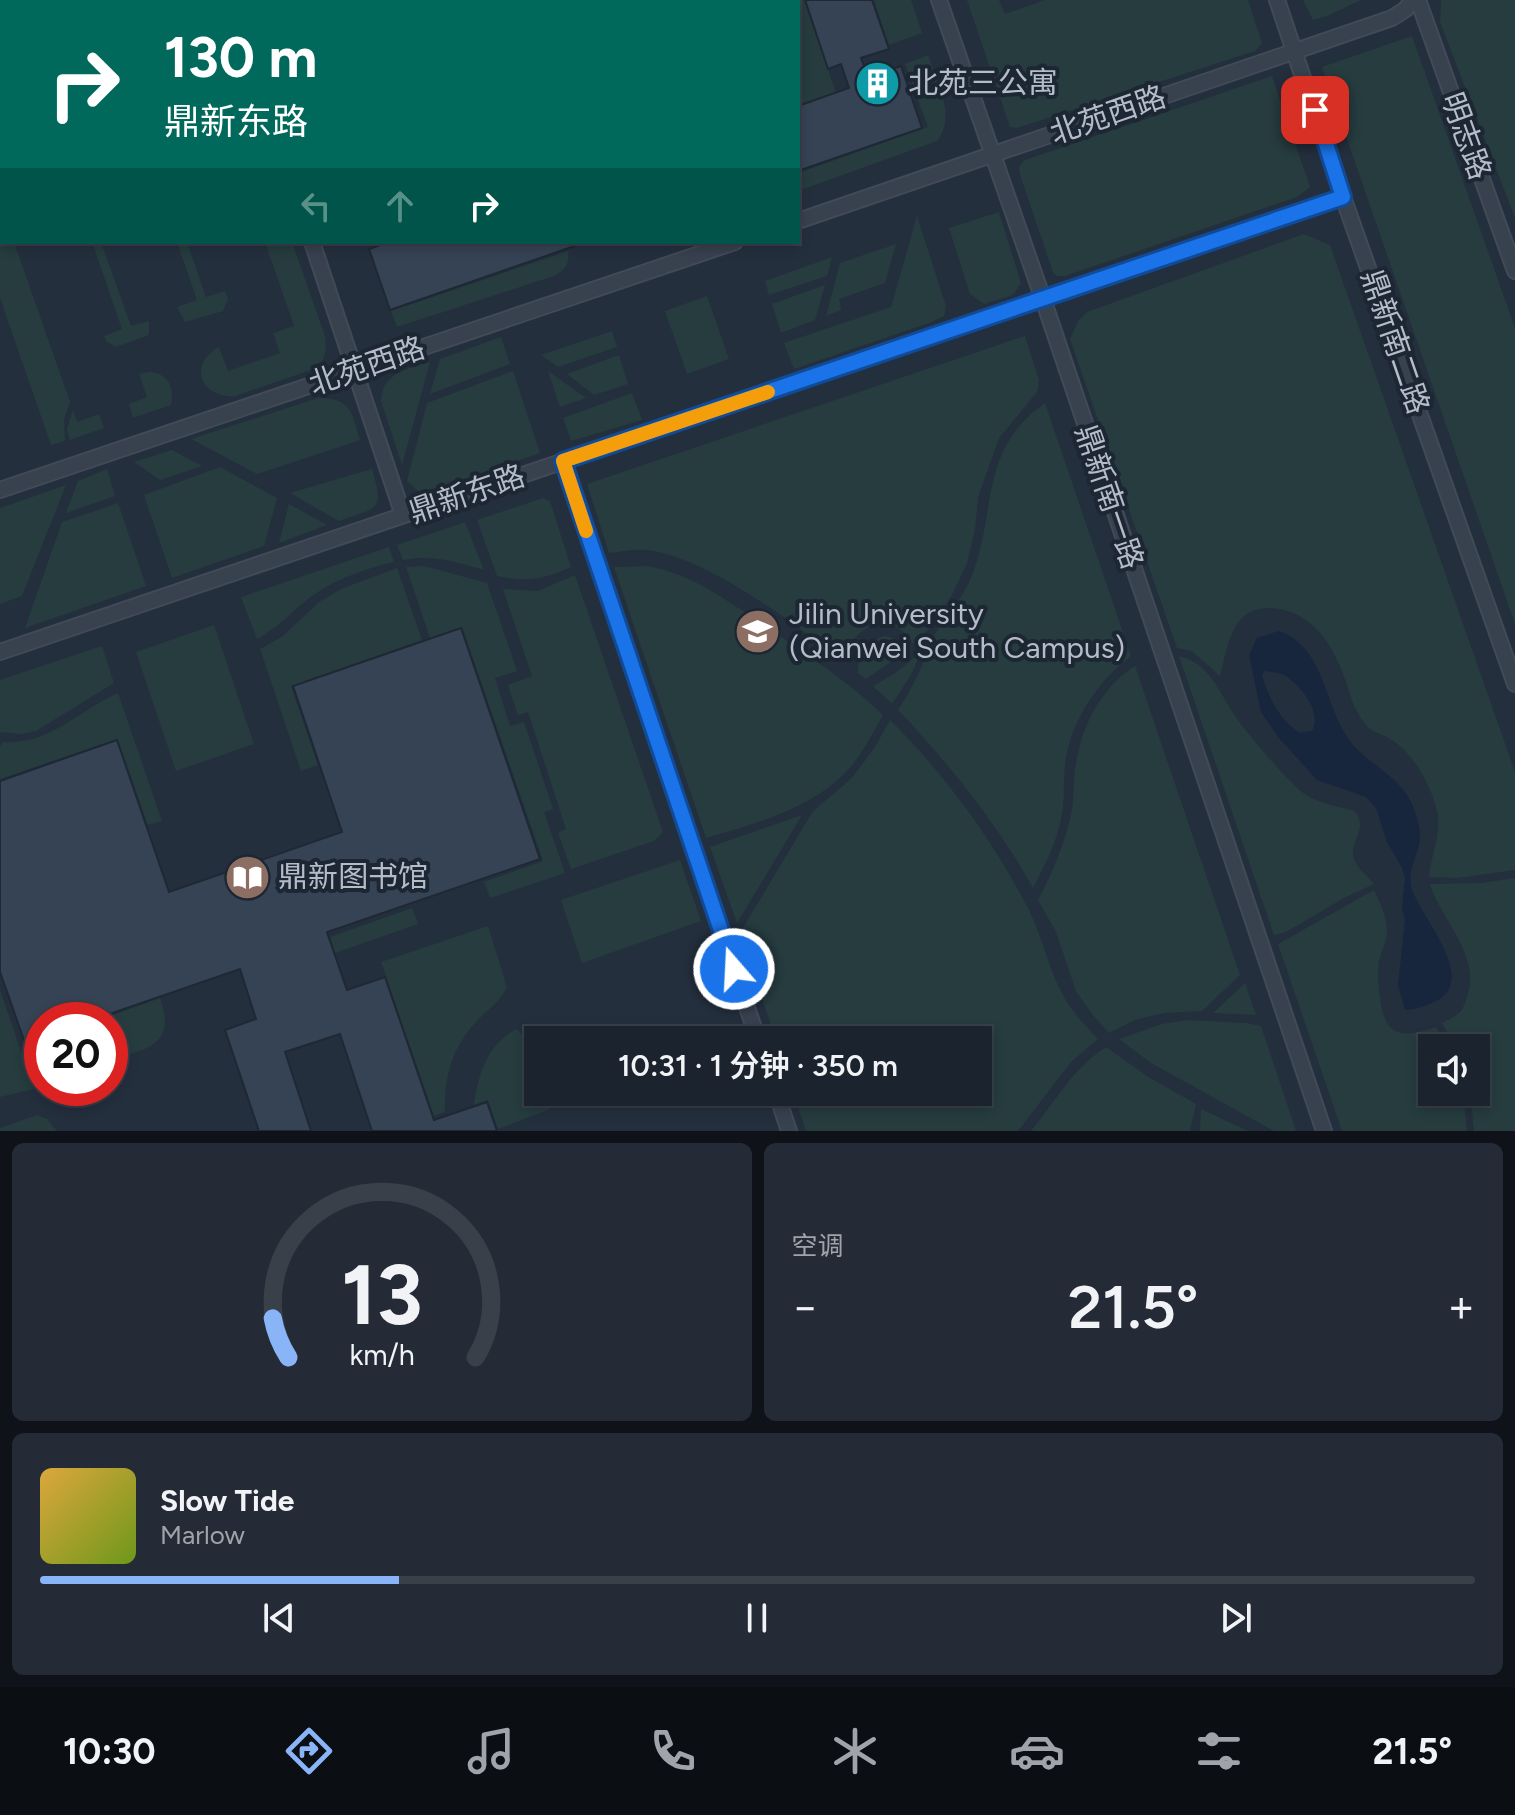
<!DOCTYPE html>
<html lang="zh">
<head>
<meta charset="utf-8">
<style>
	:root { --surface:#1b232e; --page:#242b36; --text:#f1f3f6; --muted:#a0a4aa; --line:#39404a; --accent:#8ab4f8 }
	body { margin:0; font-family:Figtree,"Noto Sans SC",sans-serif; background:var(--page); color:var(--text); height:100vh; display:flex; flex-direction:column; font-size:30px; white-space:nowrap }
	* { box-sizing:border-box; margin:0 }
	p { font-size:26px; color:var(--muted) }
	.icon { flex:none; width:44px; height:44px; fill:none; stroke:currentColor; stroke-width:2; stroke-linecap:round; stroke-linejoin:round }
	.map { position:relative; height:1131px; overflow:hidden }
	.details { display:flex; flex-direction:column; gap:12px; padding:12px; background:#0f1319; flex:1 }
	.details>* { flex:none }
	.top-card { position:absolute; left:0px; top:0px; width:800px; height:244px; box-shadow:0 4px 12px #0003,0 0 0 2px var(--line); background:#00695c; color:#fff; overflow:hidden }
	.tools { position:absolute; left:1418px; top:1034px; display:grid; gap:16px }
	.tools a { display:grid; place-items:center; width:72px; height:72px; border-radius:0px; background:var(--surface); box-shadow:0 4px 12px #0003,0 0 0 2px var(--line); font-size:40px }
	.speed { position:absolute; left:24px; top:1002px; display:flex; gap:16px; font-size:40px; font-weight:700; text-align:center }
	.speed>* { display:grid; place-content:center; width:104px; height:104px; border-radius:50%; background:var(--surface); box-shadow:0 4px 12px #0003,0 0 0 2px var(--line); line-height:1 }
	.speed .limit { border:12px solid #d22; background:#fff; color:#111 }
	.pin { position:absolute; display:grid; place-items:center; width:68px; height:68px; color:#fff; margin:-34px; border-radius:16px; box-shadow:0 4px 12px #0006 }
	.me { position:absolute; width:88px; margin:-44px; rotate:341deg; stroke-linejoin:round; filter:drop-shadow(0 0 6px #0008) }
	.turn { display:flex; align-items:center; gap:28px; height:168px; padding:0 32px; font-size:36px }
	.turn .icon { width:104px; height:104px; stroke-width:2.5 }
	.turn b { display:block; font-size:56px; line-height:68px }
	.lanes { display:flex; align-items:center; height:76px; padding:0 32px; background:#0003; justify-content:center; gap:40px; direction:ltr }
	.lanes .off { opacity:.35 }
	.big { font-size:60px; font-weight:600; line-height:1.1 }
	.details .widget { flex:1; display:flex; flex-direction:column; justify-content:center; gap:12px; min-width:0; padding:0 28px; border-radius:12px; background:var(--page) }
	.details .dial { align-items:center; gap:0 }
	.dial svg { height:208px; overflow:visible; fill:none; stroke:var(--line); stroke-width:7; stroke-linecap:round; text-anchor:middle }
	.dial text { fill:var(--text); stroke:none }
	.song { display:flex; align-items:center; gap:24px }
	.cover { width:96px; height:96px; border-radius:12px; background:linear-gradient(135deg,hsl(40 70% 55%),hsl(80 70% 35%)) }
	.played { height:8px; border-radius:4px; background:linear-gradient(90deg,var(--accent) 25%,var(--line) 25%) }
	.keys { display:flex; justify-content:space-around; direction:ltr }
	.heat { display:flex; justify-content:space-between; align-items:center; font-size:44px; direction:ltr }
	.details .tiles { flex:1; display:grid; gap:12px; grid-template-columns:1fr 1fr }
	.widget:last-child { grid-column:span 2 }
	.trip { position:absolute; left:524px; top:1026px; width:468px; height:80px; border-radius:0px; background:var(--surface); box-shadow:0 4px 12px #0003,0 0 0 2px var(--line); font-weight:600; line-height:80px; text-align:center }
	.tabs { display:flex; height:128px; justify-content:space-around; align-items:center; background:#0b0e12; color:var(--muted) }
	.tabs .icon { width:56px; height:56px }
	.tabs .active { color:var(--accent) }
	.tabs b { font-size:36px; color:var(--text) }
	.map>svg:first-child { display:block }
	.green { fill:#263c3f }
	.water { fill:#17263c; fill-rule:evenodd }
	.building { fill:#364354; stroke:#1f2835; stroke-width:2 }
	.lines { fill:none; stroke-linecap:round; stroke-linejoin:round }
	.lane-casing { stroke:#414a57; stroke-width:18 }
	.lane { stroke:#38414e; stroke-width:14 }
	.route-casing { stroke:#114b97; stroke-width:20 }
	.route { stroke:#1a73e8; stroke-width:14 }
	.slow { stroke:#f59e0b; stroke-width:14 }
	.labels { text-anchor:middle; stroke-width:8; stroke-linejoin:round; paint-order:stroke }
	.poi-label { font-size:30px; fill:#b4bcc9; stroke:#1d2633; text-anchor:start }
	.street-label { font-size:30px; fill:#b4bcc9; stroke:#1d2633 }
</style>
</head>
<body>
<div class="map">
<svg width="1515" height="1131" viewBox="0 0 1515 1131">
	<rect width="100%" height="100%" fill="#242f3e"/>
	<!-- green -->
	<path class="green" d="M765 0H804L836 93 798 105V2Z
		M874 0H911L922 33 889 45Z
		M967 0H999L1005 14 1045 0H1248L1262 43 1255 51 1017 128 1010 127Z
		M1303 0H1361L1327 16 1313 20Z
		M1441 0H1515V218L1440 22Z
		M1412 36 1515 328V624L1322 67Z
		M928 55C937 83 957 116 937 141L798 191V173L928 127 905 64Z
		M1272 76 1310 187 1297 197 1065 276H1057L1053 272 1020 175 1019 166 1025 160Z
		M0 202 2 242H14L70 402 64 419 65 441 51 445 0 298Z
		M999 212 1021 283 1013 295 984 304 970 294 949 228Z
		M917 216 946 306 944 316 929 323 794 369 784 343 891 307Z
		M1304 234 1330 245 1515 772V870L1457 878 1429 877C1431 854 1442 834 1437 811 1431 786 1414 754 1392 740 1383 734 1373 733 1366 725 1352 709 1349 688 1341 669 1328 636 1305 608 1267 608 1231 609 1227 649 1220 676L1192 651 1177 648 1070 339 1078 321 1087 312Z
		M92 242H101L131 326 149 321V335L116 347 107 342 104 336 122 329Z
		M177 242H187L206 297 225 291 228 299 223 311 185 322 177 307 197 300Z
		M265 242H292L325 336C327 349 326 360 314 369L235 396C200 399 188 363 219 347L228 371 280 353 273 333 294 326Z
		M896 244 885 283 839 299 841 310 826 316 840 263Z
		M568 251C570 264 565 270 554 276L397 327 391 311Z
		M832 257 827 276 769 295 765 281Z
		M825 285 815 320 781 333 772 304Z
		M707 296 729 359 687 374 665 311Z
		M612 331 617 347 558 367 541 355Z
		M1025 336 1039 380 1037 392 999 438 978 497 975 530 967 563 952 595 932 626 913 644C900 618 867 617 851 644 849 649 848 657 846 663 797 626 708 557 647 550 635 548 621 552 609 553L587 484Z
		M501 337 510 364 430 394 440 359Z
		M619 355 628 384 594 395 567 374Z
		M430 362 402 465 381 401C382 373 407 369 430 362Z
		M513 371 540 453 429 492 418 491 407 481 427 403Z
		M548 371 586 398 560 407Z
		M148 372C167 372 175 386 171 405L133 418 129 404 147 397 139 374Z
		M632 393 642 420 571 441 563 418Z
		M318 398C351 397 352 413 360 440L257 474 191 439Z
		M1045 403 1131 656C1099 680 1073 718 1066 758 1063 776 1065 795 1062 814 1058 840 1045 865 1033 888 996 822 950 765 898 710 907 696 915 682 922 666 925 659 926 650 930 643 941 621 960 604 970 580 998 516 976 451 1045 403Z
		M73 410 77 422 99 414 104 428 70 440 67 429Z
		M172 450 202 466 160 480 134 462Z
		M220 467 277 498 264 546 172 578 144 495Z
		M107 469 115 496 66 513 78 481Z
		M372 469C385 512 378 507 339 521L290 493Z
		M66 485 22 596 0 604V508Z
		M543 498 550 501 571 567C542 580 528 582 497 576L477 520Z
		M118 503 146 586 25 628 62 522Z
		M289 504 327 525 279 543Z
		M465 522 484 570C457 562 432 554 403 560L397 545Z
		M389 547 394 562C366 568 336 579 312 596 293 610 278 628 257 639L241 597Z
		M424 566 487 583 517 671 495 678 510 726 524 722 553 809 544 812 565 873 490 898 484 882 543 861 462 627 430 638 406 567Z
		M647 566C695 574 731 604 771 630 810 657 849 682 883 715 874 731 865 748 854 763 817 808 759 822 706 838L614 567Z
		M397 568 422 640 291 686 318 765 301 771 260 649 283 636 319 602 341 589Z
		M575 575 663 832 654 841 571 869 558 833 566 829 528 712 518 715 508 685 532 676 503 589 538 591Z
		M214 625 254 744 176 771 136 652Z
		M885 636C897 638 900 642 902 654L866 679 858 673C858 652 865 641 885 636Z
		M102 646 114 683 36 731 21 734 0 732V680Z
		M921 652 911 675 892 704 873 686 894 674Z
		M1179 656C1212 663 1222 700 1240 723 1256 743 1282 775 1302 792 1315 803 1338 806 1354 811 1369 827 1351 839 1353 856 1355 867 1368 876 1374 884L1344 898 1286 932 1274 935Z
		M1135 666 1240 975 1202 1011 1164 1013 1135 1020 1109 1033 1092 1014 1076 991 1056 932 1038 900C1052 874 1063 847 1070 819 1074 803 1073 786 1075 770 1080 729 1100 688 1135 666Z
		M118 693 162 821 148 825 117 739 0 779V747L3 742C50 745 76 712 118 693Z
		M890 720C946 775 994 842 1030 912 1042 937 1048 966 1061 991 1070 1010 1084 1024 1098 1039L1071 1062 1018 1131H806L793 1092H978V1040H776L740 933 813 811 852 778 875 747Z
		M802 815 737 923 710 847Z
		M680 860 701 921 582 963 561 900Z
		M1515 878V1131H1474L1470 1092H1476V1048H1456L1442 1023C1447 1020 1455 1017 1459 1013 1463 1010 1465 1002 1467 997 1482 956 1440 919 1430 884L1482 883Z
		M1374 890C1380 903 1387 917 1387 931 1387 941 1381 951 1379 961 1377 973 1378 985 1380 998 1385 1037 1401 1039 1436 1027L1447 1048H1432V1092H1463L1467 1131H1342L1278 944Z
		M412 908 418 924 335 953 330 937Z
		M488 926 507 987C501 1001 488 1009 478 1020 452 1047 444 1076 445 1112L434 1116 381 962Z
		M1245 983 1256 1015 1213 1013Z
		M0 990 34 1089 0 1097Z
		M160 998C177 1046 147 1048 110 1061V1020H99Z
		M1187 1020 1246 1023 1261 1026 1296 1131H1274L1151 1063 1119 1039 1162 1024Z
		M516 1029C534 1042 538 1071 538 1092H544L550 1109 498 1129 488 1100 474 1105C478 1074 487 1045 516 1029Z
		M1106 1047 1147 1076 1196 1104 1190 1131H1031C1056 1101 1072 1069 1106 1047Z
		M1201 1109 1248 1131H1200Z
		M37 1115 47 1119 57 1131H0V1128Z"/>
	<!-- water -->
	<path class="water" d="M1279 631C1323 646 1324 701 1346 735 1364 765 1402 774 1414 809 1418 821 1422 833 1419 845 1415 862 1406 874 1413 892 1423 920 1480 981 1434 1002 1425 1006 1415 1010 1405 1010L1398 985 1405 920 1402 907 1405 878 1402 868 1387 842 1376 808 1366 797 1317 780 1279 738 1261 712 1249 655 1257 638ZM1264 671C1270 672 1278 672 1284 675 1300 684 1323 712 1312 731L1300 733C1279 720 1270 699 1262 676Z"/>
	<!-- building -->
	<path class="building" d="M284 0H469L464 2Z
		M805 0H872L889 49 861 58 868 77 901 66 922 128 798 171V106L849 88 841 64 828 69Z
		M389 242H586L390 310 369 249Z
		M461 628 540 859 327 932 347 990 385 977 434 1120 487 1102 497 1131H372L340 1034 285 1052 311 1131H259L225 1030 256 1019 240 969 92 1020H42V1037L25 1043 0 972V781L117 740 169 892 342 832 293 686Z"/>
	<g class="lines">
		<defs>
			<path id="lane" d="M228 0 229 2
				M939 0 1043 299 1324 1131
				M1277 0 1343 197 1515 684
				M1418 0 1515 271
				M798 221 1392 18 1406 9 1412 0
				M312 242 403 515
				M563 461 758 1040
				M0 490 735 242
				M0 652 1343 197
				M776 1092 789 1131"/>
		</defs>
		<!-- lane casing -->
		<use href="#lane" class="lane-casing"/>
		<!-- lane -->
		<use href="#lane" class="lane"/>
	</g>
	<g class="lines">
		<defs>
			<path id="route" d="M734 969 563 461 1343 197 1315 110"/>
		</defs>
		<!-- route casing -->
		<use href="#route" class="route-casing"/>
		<!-- route -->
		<use href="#route" class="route"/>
		<!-- slow -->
		<path class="slow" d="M586 531 563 461 768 392"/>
	</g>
	<!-- icons -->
	<defs>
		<symbol id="building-disc" viewBox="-11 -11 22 22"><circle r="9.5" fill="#0f9aa8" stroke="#1d2633"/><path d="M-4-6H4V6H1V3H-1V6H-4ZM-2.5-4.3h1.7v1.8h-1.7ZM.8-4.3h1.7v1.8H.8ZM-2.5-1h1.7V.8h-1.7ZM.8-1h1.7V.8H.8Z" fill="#fff"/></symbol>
		<symbol id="university-disc" viewBox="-11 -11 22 22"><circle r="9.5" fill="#8d6e63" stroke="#1d2633"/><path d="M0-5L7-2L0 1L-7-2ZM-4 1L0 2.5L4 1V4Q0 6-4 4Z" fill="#fff"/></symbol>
		<symbol id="library-disc" viewBox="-11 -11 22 22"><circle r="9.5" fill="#8d6e63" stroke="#1d2633"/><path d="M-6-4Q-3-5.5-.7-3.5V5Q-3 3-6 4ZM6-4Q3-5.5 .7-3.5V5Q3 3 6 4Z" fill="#fff"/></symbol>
	</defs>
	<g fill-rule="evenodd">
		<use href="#building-disc" x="852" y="58" width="51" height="51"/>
		<use href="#university-disc" x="732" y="606" width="51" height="51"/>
		<use href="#library-disc" x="222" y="852" width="51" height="51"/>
	</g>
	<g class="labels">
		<!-- poi labels -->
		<g class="poi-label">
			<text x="908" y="93">北苑三公寓</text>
			<text x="789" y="624">Jilin University<tspan x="789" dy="34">(Qianwei South Campus)</tspan></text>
			<text x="278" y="887">鼎新图书馆</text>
		</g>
		<!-- street labels -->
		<g class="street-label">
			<text transform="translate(1108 115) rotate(-19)" y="10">北苑西路</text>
			<text transform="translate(1466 136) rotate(70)" y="10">明志路</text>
			<text transform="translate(1395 342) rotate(71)" y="10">鼎新南二路</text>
			<text transform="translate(367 366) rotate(-19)" y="10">北苑西路</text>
			<text transform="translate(467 494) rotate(-19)" y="10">鼎新东路</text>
			<text transform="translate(1109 497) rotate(71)" y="10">鼎新南一路</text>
		</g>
	</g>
</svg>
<div class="tools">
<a><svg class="icon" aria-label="sound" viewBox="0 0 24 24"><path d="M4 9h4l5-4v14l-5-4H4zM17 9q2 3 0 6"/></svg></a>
</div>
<div class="speed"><div class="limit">20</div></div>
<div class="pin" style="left:1315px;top:110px;background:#d93025"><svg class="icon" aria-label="arrive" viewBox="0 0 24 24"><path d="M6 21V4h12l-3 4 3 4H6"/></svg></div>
<svg class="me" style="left:734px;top:969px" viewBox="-20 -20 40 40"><circle r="17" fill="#1a73e8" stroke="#fff" stroke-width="3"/><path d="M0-11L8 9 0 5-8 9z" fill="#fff"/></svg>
<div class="trip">10:31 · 1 分钟 · 350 m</div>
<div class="top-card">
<div class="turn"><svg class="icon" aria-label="right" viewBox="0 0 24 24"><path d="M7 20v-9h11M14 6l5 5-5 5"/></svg><div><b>130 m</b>鼎新东路</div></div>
<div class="lanes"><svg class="icon off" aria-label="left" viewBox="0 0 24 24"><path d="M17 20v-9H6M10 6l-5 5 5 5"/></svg><svg class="icon off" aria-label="ahead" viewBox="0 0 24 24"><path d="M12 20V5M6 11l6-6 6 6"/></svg><svg class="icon" aria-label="right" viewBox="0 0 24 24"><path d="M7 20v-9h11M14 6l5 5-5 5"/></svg></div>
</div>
</div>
<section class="details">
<div class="tiles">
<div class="widget dial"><svg viewBox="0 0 100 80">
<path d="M14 69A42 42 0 1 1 86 69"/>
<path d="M14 69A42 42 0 0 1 8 54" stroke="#8ab4f8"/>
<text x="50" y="56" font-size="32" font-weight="700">13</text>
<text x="50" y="72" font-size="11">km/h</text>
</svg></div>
<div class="widget"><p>空调</p>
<div class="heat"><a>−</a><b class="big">21.5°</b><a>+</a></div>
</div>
<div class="widget">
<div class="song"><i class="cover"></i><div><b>Slow Tide</b><p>Marlow</p></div></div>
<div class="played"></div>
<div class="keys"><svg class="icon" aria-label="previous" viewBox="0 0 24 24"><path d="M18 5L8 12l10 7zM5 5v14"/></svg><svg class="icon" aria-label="pause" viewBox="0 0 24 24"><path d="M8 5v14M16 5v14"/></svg><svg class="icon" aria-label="next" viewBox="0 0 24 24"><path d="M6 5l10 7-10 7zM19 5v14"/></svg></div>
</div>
</div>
</section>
<nav class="tabs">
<b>10:30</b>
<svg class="icon active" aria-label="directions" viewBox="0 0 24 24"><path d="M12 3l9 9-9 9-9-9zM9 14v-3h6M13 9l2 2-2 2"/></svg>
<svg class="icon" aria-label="music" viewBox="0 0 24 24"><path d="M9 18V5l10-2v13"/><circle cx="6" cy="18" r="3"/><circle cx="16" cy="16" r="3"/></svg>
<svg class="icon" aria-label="phone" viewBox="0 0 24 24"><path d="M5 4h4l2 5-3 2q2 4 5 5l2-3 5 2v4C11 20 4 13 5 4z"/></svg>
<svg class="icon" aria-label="climate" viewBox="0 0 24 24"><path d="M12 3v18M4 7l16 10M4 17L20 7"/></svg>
<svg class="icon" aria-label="car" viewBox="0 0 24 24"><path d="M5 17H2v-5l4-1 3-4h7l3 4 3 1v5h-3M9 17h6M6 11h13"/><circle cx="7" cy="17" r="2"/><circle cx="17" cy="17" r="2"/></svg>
<svg class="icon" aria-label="filters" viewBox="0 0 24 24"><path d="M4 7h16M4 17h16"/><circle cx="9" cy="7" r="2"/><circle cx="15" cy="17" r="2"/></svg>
<b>21.5°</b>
</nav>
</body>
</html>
